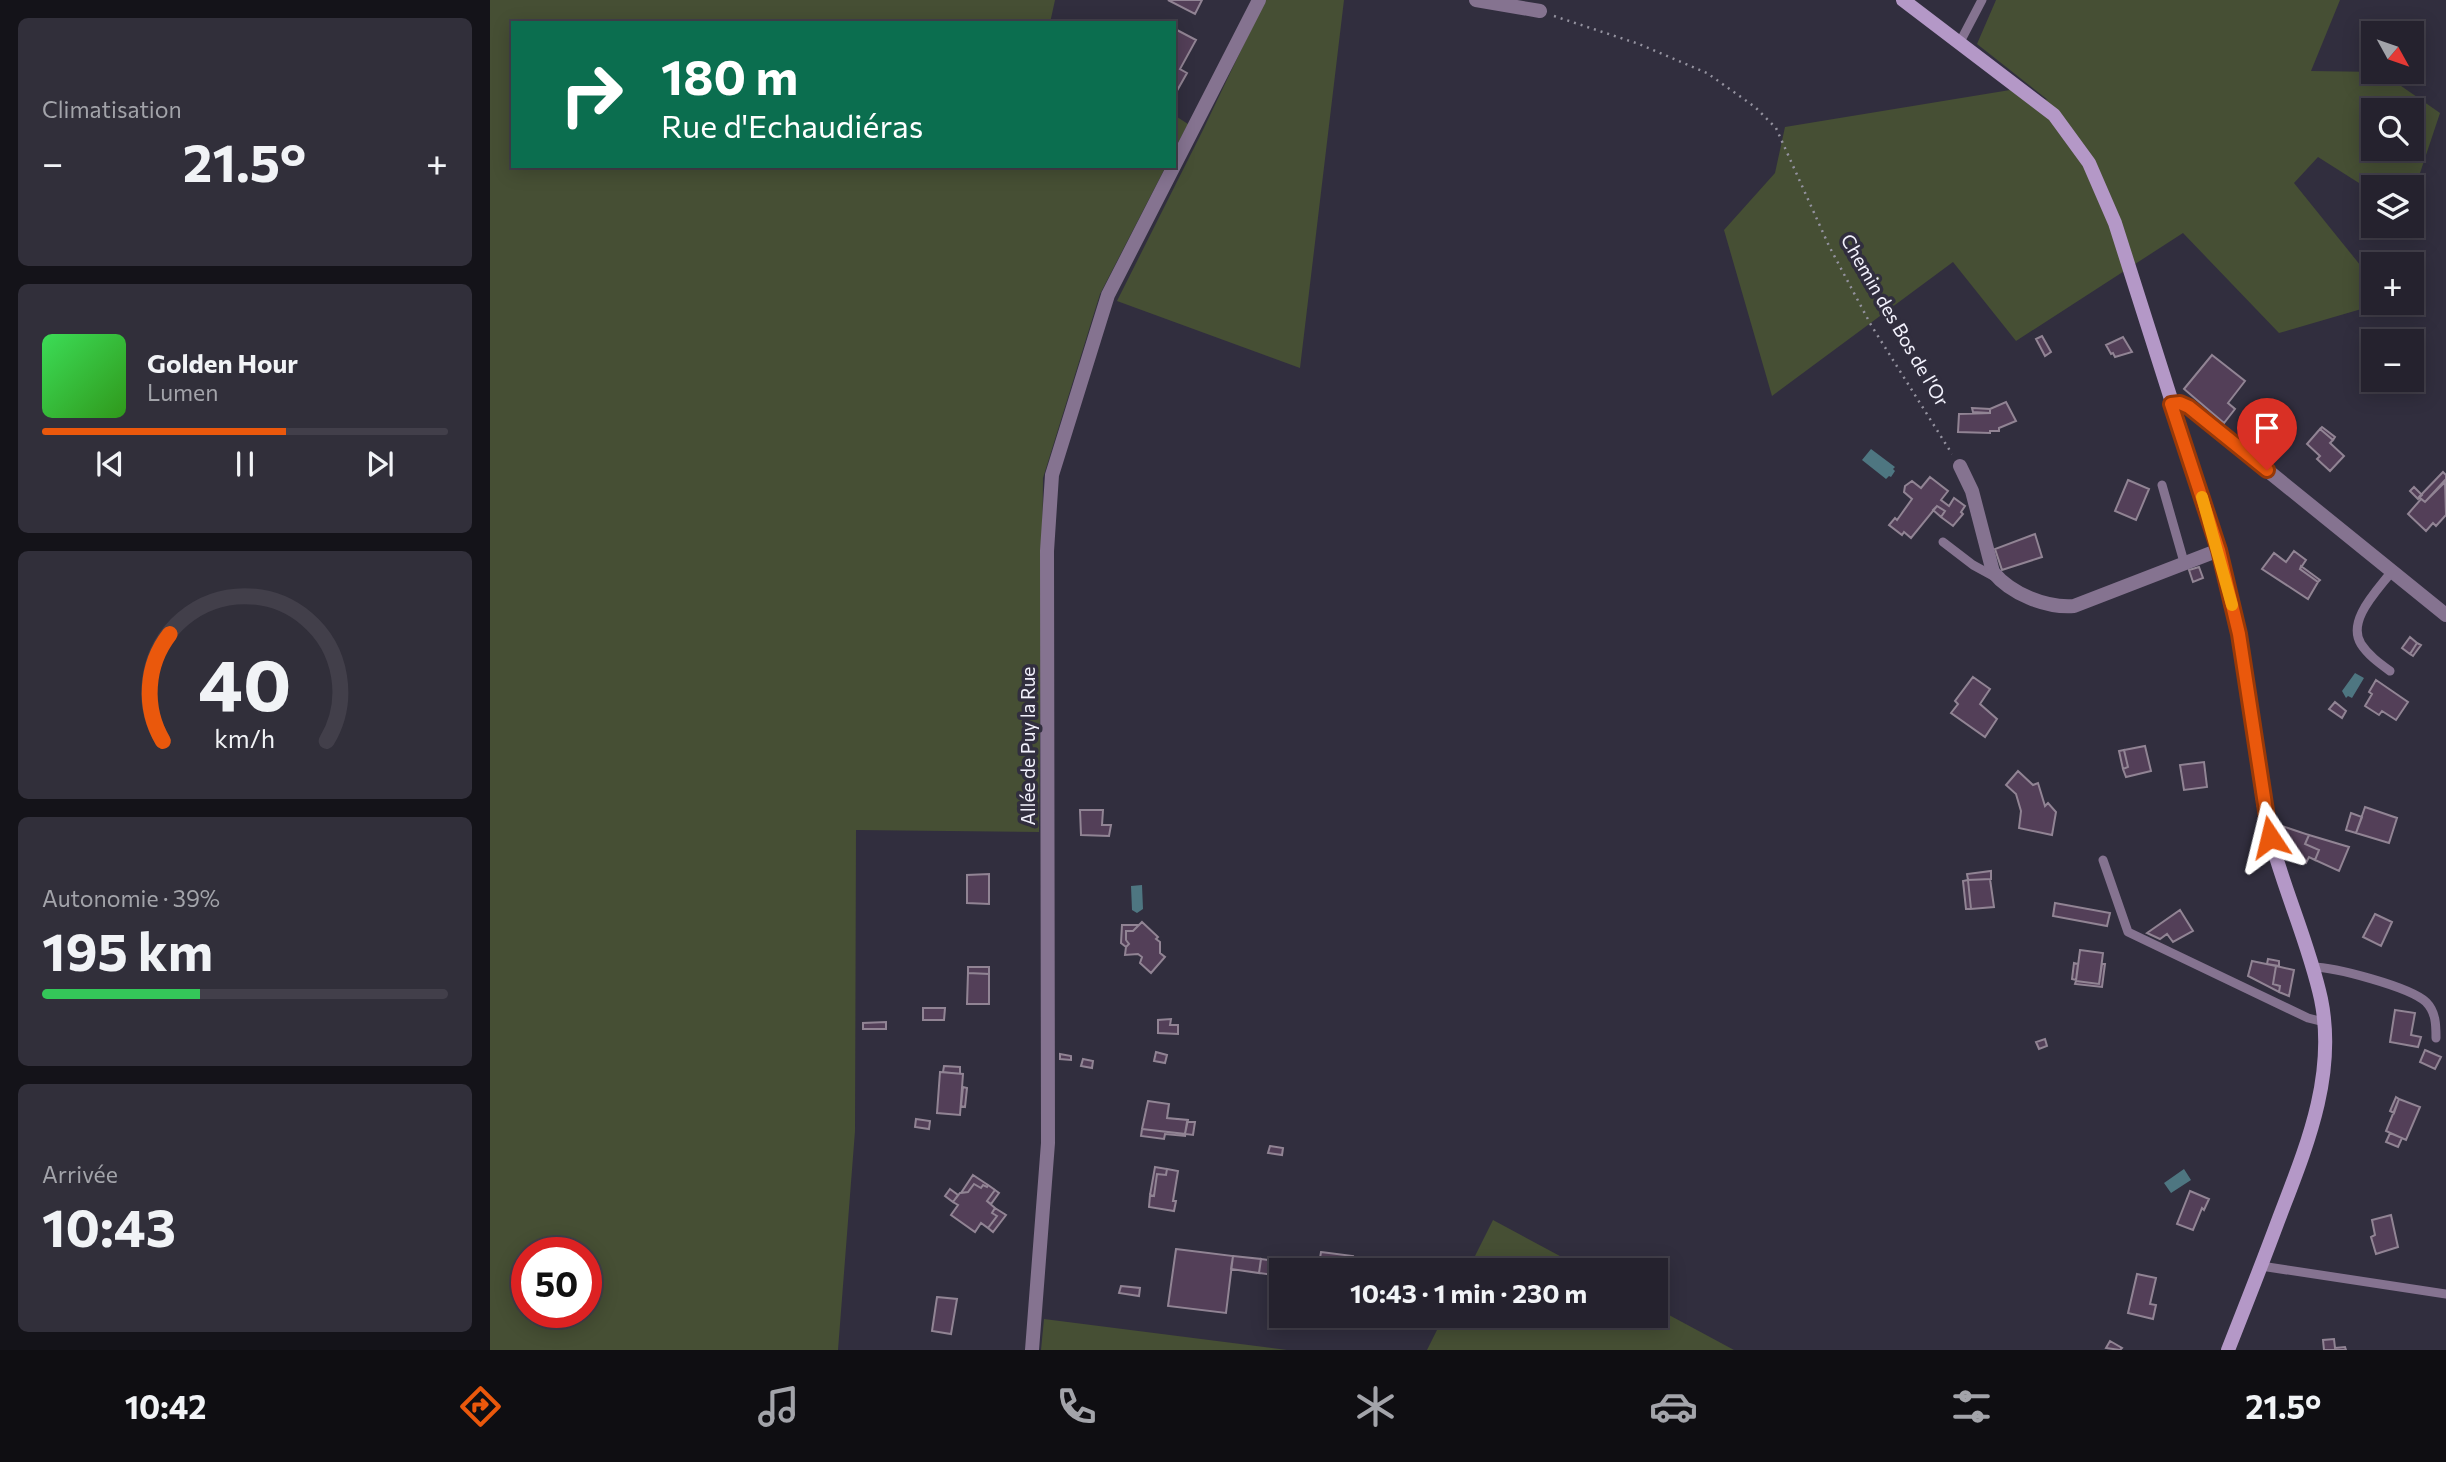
<!DOCTYPE html>
<html lang="fr">
<head>
<meta charset="utf-8">
<style>
	:root { --surface:#25222e; --page:#312f3a; --text:#f1f3f6; --muted:#a3a4aa; --line:#423f4a; --accent:#ea580c }
	body { margin:0; font-family:Commissioner,sans-serif; background:var(--page); color:var(--text); height:100vh; display:flex; flex-direction:column; font-size:26px; white-space:nowrap }
	* { box-sizing:border-box; margin:0 }
	p { font-size:23px; color:var(--muted) }
	.icon { flex:none; width:38px; height:38px; fill:none; stroke:currentColor; stroke-width:2; stroke-linecap:round; stroke-linejoin:round }
	.map { position:relative; flex:1; overflow:hidden }
	.side { display:flex; flex-direction:column; gap:18px; padding:18px; background:#141319; width:490px }
	.side>* { flex:none }
	.top-card { position:absolute; left:21px; top:21px; width:665px; height:147px; border-radius:0px; box-shadow:0 4px 18px #0003,0 0 0 2px var(--line); background:#0b6e4f; color:#fff; overflow:hidden }
	.needle { width:46px; rotate:130deg }
	.controls { position:absolute; left:1871px; top:21px; display:grid; gap:14px }
	.controls a { display:grid; place-items:center; width:63px; height:63px; border-radius:0px; background:var(--surface); box-shadow:0 4px 18px #0003,0 0 0 2px var(--line); font-size:35px }
	.speed { position:absolute; left:21px; top:1237px; display:flex; gap:14px; font-size:35px; font-weight:700; text-align:center }
	.speed>* { display:grid; place-content:center; width:91px; height:91px; border-radius:50%; background:var(--surface); box-shadow:0 4px 18px #0003,0 0 0 2px var(--line); line-height:1 }
	.speed .limit { border:10px solid #d22; background:#fff; color:#111 }
	.pin { position:absolute; display:grid; place-items:center; width:60px; height:60px; color:#fff; margin:-72px -30px; border-radius:50% 50% 50% 0; rotate:-45deg; box-shadow:0 0 7px #0007 }
	.pin .icon { rotate:45deg }
	.me { position:absolute; width:77px; margin:-38px; rotate:350deg; stroke-linejoin:round; filter:drop-shadow(0 0 5px #0008) }
	.turn { display:flex; align-items:center; gap:24px; height:147px; padding:0 35px; font-size:32px }
	.turn .icon { width:91px; height:91px; stroke-width:2.5 }
	.turn b { display:block; font-size:49px; line-height:60px }
	.big { font-size:52px; font-weight:700; line-height:1.1 }
	.side .widget { flex:1; display:flex; flex-direction:column; justify-content:center; gap:10px; min-width:0; padding:0 24px; border-radius:10px; background:var(--page) }
	.side .dial { align-items:center; gap:0 }
	.dial svg { height:182px; overflow:visible; fill:none; stroke:var(--line); stroke-width:7; stroke-linecap:round; text-anchor:middle }
	.dial text { fill:var(--text); stroke:none }
	.song { display:flex; align-items:center; gap:21px }
	.cover { width:84px; height:84px; border-radius:10px; background:linear-gradient(135deg,hsl(130 70% 55%),hsl(110 70% 35%)) }
	.played { height:7px; border-radius:4px; background:linear-gradient(90deg,var(--accent) 60%,var(--line) 60%) }
	.keys { display:flex; justify-content:space-around; direction:ltr }
	.heat { display:flex; justify-content:space-between; align-items:center; font-size:38px; direction:ltr }
	.charge { height:10px; border-radius:5px; background:linear-gradient(90deg,#34c759 39%,var(--line) 0) }
	.trip { position:absolute; left:779px; top:1258px; width:399px; height:70px; border-radius:0px; background:var(--surface); box-shadow:0 4px 18px #0003,0 0 0 2px var(--line); font-weight:700; line-height:70px; text-align:center }
	.tabs { display:flex; height:112px; justify-content:space-around; align-items:center; background:#0f0e12; color:var(--muted) }
	.tabs .icon { width:49px; height:49px }
	.tabs .on { color:var(--accent) }
	.tabs b { font-size:32px; color:var(--text) }
	main { display:flex; flex:1; min-height:0 }
	.map>svg:first-child { display:block }
	.green { fill:#464f34; fill-rule:evenodd }
	.water { fill:#4e7681 }
	.building { fill:#533f58; stroke:#918494; stroke-width:2 }
	.lines { fill:none; stroke-linecap:round; stroke-linejoin:round }
	.path { stroke:#94929f; stroke-width:2.5; stroke-dasharray:2 5; stroke-linecap:butt }
	.lane { stroke:#857390; stroke-width:9 }
	.street { stroke:#857390; stroke-width:14 }
	.secondary { stroke:#b498c7; stroke-width:14 }
	.route-casing { stroke:#983908; stroke-width:18 }
	.route { stroke:#ea580c; stroke-width:12 }
	.slow { stroke:#f59e0b; stroke-width:12 }
	.labels { text-anchor:middle; stroke-width:7; stroke-linejoin:round; paint-order:stroke }
	.street-label { font-size:19px; fill:#f2f1fc; stroke:#312e3e }
</style>
</head>
<body>
<main>
<section class="side">
<div class="widget"><p>Climatisation</p>
<div class="heat"><a>−</a><b class="big">21.5°</b><a>+</a></div>
</div>
<div class="widget">
<div class="song"><i class="cover"></i><div><b>Golden Hour</b><p>Lumen</p></div></div>
<div class="played"></div>
<div class="keys"><svg class="icon" aria-label="previous" viewBox="0 0 24 24"><path d="M18 5L8 12l10 7zM5 5v14"/></svg><svg class="icon" aria-label="pause" viewBox="0 0 24 24"><path d="M8 5v14M16 5v14"/></svg><svg class="icon" aria-label="next" viewBox="0 0 24 24"><path d="M6 5l10 7-10 7zM19 5v14"/></svg></div>
</div>
<div class="widget dial"><svg viewBox="0 0 100 80">
<path d="M14 69A42 42 0 1 1 86 69"/>
<path d="M14 69A42 42 0 0 1 17 22" stroke="#ea580c"/>
<text x="50" y="56" font-size="32" font-weight="700">40</text>
<text x="50" y="72" font-size="11">km/h</text>
</svg></div>
<div class="widget"><p>Autonomie · 39%</p><b class="big">195 km</b><div class="charge"></div></div>
<div class="widget"><p>Arrivée</p><b class="big">10:43</b></div>
</section>
<div class="map">
<svg width="1956" height="1350" viewBox="0 0 1956 1350">
	<rect width="100%" height="100%" fill="#312e3e"/>
	<!-- green -->
	<path class="green" d="M0 0H565L560 23H23V166H676L610 294 553 478 549 832 366 830 365 1131 348 1350H0ZM37 1253H96V1312H37Z
		M775 0H854L810 368 627 301 712 132Z
		M1506 0H1850L1821 71 1891 72 1950 113 1930 173 1880 190 1828 157 1804 183 1883 281V303H1892L1789 333 1693 233 1526 341 1463 262 1282 396 1234 230 1285 173 1295 127 1520 90 1558 100 1487 44ZM1883 110H1922V149H1883Z
		M684 115 698 124 684 150Z
		M1003 1220 1096 1270H978Z
		M1166 1308 1244 1350H937L954 1316H1166Z
		M554 1319 797 1350H551Z"/>
	<!-- water -->
	<path class="water" d="M1381 449 1405 467 1403 469 1405 471 1401 477 1399 476 1396 479 1372 460Z
		M1865 673 1874 678 1862 698 1858 696 1856 698 1852 691Z
		M652 885 653 909 647 913 642 910 641 886Z
		M1694 1169 1701 1180 1681 1193 1674 1183Z"/>
	<!-- building -->
	<path class="building" d="M678 0H712L705 14Z
		M685 29 706 40 690 69 697 73 684 96Z
		M1552 336 1561 352 1555 356 1546 339Z
		M1633 337 1642 352 1625 357 1623 353 1621 354 1616 345Z
		M1722 355 1755 381 1738 403 1745 409 1734 423 1694 389Z
		M1781 401 1794 412 1780 430 1767 419Z
		M1516 402 1526 421 1509 428V431H1500V433L1468 432 1469 414 1500 413V409Z
		M1482 408 1500 409V413L1483 412Z
		M1832 427 1845 437 1843 440 1830 429Z
		M1830 429 1843 440 1840 443 1854 456 1840 471 1827 459 1830 456 1817 444Z
		M1953 472 1956 475V481L1935 502 1929 497Z
		M1440 477 1458 491 1451 500 1459 506 1464 498 1475 506 1471 512 1473 514 1463 526 1451 517 1455 511 1447 506 1421 538 1414 532 1412 535 1399 525 1405 518 1407 520 1422 499 1414 492 1415 486 1422 481 1431 488Z
		M1638 480 1659 489 1646 520 1625 511Z
		M1955 480 1956 515 1946 526 1943 523 1936 531 1918 514 1931 499 1935 502Z
		M1924 487 1932 495 1928 499 1920 491Z
		M1447 506 1455 511 1451 517 1443 510Z
		M1545 534 1552 557 1512 570 1505 549Z
		M1804 551 1816 560 1810 569 1828 582 1818 599 1772 569 1784 553 1796 562Z
		M1811 566 1830 580 1828 582 1810 569Z
		M1709 567 1713 578 1703 582 1699 570Z
		M1920 637 1927 643 1920 654 1912 648Z
		M1927 643 1931 645 1923 656 1920 654Z
		M1483 677 1500 689 1490 704 1507 719 1495 737 1461 713 1468 704 1465 701Z
		M1886 680 1918 702 1906 720 1892 711 1889 715 1875 706 1882 694 1879 692Z
		M1845 702 1856 711 1852 718 1839 709Z
		M1655 746 1661 771 1636 777 1633 769 1638 767 1634 750Z
		M1634 750 1638 767 1633 769 1629 751Z
		M1714 762 1717 787 1694 790 1690 765Z
		M1528 771 1543 785 1548 783 1555 806 1558 803 1566 812 1562 835 1529 828 1531 811 1526 794 1516 785Z
		M1875 807 1907 818 1899 843 1866 833Z
		M590 810H613L612 825H621L619 836 591 835Z
		M1861 813 1872 817 1866 833 1856 830Z
		M1792 826 1819 835 1815 844 1829 850 1825 860 1819 857 1816 863 1792 852 1787 833Z
		M1819 835 1859 847 1849 871 1825 860 1829 850 1815 844Z
		M1501 871V879L1478 880 1477 874Z
		M499 874V904L477 903V875Z
		M1500 879 1504 907 1481 909 1478 880Z
		M1478 880 1481 909H1476L1473 881Z
		M1565 903 1620 913 1617 926 1563 916Z
		M1690 910 1703 931 1683 942 1677 934 1670 939 1657 933Z
		M1885 914 1902 922 1891 946 1873 937Z
		M652 922 668 937 666 939 670 942V953L675 957 661 973 650 963 652 957 648 954 635 955 636 947 639 944 636 940V931H643Z
		M632 925H649L643 931H636V940L639 944 636 947 631 943Z
		M1590 950 1613 953 1609 984 1586 981Z
		M1778 959 1789 961V966L1777 964Z
		M1762 961 1786 966 1783 984 1790 986 1789 992 1758 976Z
		M1584 963 1588 964 1586 980 1582 979Z
		M1612 964H1615L1612 987 1585 984 1586 981 1609 984Z
		M1786 966 1804 970 1799 996 1789 992 1790 986 1783 984Z
		M478 967H499V974L478 973Z
		M478 973 499 974V1004H477Z
		M433 1008H455L454 1020H433Z
		M1905 1010 1925 1013 1921 1035 1931 1037 1928 1047 1900 1042Z
		M681 1019 680 1025H688V1034L668 1033V1020Z
		M396 1022V1029H373V1023Z
		M1555 1039 1557 1046 1549 1049 1546 1042Z
		M1935 1050 1951 1057 1945 1069 1930 1062Z
		M666 1052 677 1055 675 1063 664 1061Z
		M570 1054 581 1056V1060L570 1059Z
		M593 1059 603 1061 602 1068 591 1066Z
		M454 1066 470 1067V1074L453 1072Z
		M450 1072 473 1074 470 1115 447 1113Z
		M473 1087 477 1088 475 1107 471 1106Z
		M1906 1097 1909 1099 1904 1113 1900 1111Z
		M1909 1099 1930 1107 1916 1140 1896 1131Z
		M658 1101 679 1104 677 1118 698 1120 695 1134 652 1129Z
		M426 1119 440 1121 439 1129 425 1127Z
		M697 1122H705L703 1135 695 1134Z
		M652 1129 695 1134V1136L675 1134 674 1139 651 1136Z
		M1900 1133 1912 1138 1908 1147 1896 1142Z
		M780 1146 793 1148 792 1155 778 1153Z
		M665 1167 677 1169 676 1175 667 1174 664 1196 660 1195Z
		M677 1169 688 1171 683 1201H686L684 1211 659 1207 660 1195 664 1196 667 1174 676 1175Z
		M483 1175 498 1185 497 1187 493 1185 491 1188 484 1184 478 1192 471 1193Z
		M484 1184 491 1188 493 1185 497 1187 498 1185 505 1190 497 1201 505 1208 502 1213 507 1216 498 1228 491 1223 485 1232 461 1215 468 1205 463 1202 470 1193 478 1192Z
		M460 1189 468 1195 463 1202 455 1196Z
		M505 1190 509 1193 501 1204 497 1201Z
		M1700 1191 1719 1199 1714 1210 1712 1208 1703 1230 1687 1224Z
		M505 1208 516 1215 503 1232 498 1228 507 1216 502 1213Z
		M1901 1215 1908 1247 1886 1254 1881 1237 1885 1235 1882 1220Z
		M686 1249 743 1256 736 1313 678 1306Z
		M831 1252 863 1256 861 1270H828Z
		M743 1256 771 1259 769 1273 741 1269Z
		M771 1259 785 1261 783 1275 769 1273Z
		M1647 1274 1666 1278 1660 1304 1666 1305 1663 1319 1638 1313Z
		M631 1286 650 1288 649 1296 629 1293Z
		M447 1297 467 1299 461 1334 442 1331Z
		M1844 1339 1845 1348 1855 1347 1856 1350H1834L1833 1340Z
		M1620 1341 1632 1348 1630 1350 1616 1348Z"/>
	<g class="lines">
		<!-- path -->
		<path class="path" d="M1064 16 1149 44 1217 73 1265 107 1286 128 1339 246 1381 325 1462 454"/>
		<!-- lane -->
		<path class="lane" d="M1470 42 1492 0
			M1672 485 1694 562
			M1453 542 1483 565 1505 577
			M1900 671C1889 663 1878 655 1871 644 1856 620 1889 589 1902 571
			M1613 860 1638 932 1818 1018 1834 1022
			M1822 967C1845 967 1920 987 1936 1002 1946 1012 1946 1025 1946 1038
			M1771 1266 1956 1294"/>
		<!-- street -->
		<path class="street" d="M986 0 1050 11
			M1681 404 1690 403 1699 407 1956 615
			M1470 466 1482 491 1503 572C1521 594 1556 608 1584 606L1729 550
			M542 1350 558 1143 557 551 562 475 618 295 769 0"/>
		<!-- secondary -->
		<path class="secondary" d="M1413 0 1564 115 1599 163 1625 223 1729 550 1749 634 1776 821C1790 882 1818 939 1831 999 1847 1077 1815 1150 1788 1221 1772 1264 1755 1307 1738 1350"/>
	</g>
	<g class="lines">
		<defs>
			<path id="route" d="M1777 470 1699 407 1690 403 1681 404 1729 550 1749 634 1780 837"/>
		</defs>
		<!-- route casing -->
		<use href="#route" class="route-casing"/>
		<!-- route -->
		<use href="#route" class="route"/>
		<!-- slow -->
		<path class="slow" d="M1712 497 1742 605"/>
	</g>
	<g class="labels">
		<!-- street labels -->
		<g class="street-label">
			<text transform="translate(1405 320) rotate(60)" y="7">Chemin des Bos de l'Or</text>
			<text transform="translate(538 746) rotate(-90)" y="7">Allée de Puy la Rue</text>
		</g>
	</g>
</svg>
<div class="controls">
<a><svg class="needle" viewBox="-14 -14 28 28"><path d="M0-13l5 13h-10z" fill="#e53935"/><path d="M0 13l5-13h-10z" fill="#a3a4aa"/></svg></a>
<a><svg class="icon" aria-label="search" viewBox="0 0 24 24"><circle cx="10" cy="10" r="6"/><path d="M15 15l6 6"/></svg></a>
<a><svg class="icon" aria-label="layers" viewBox="0 0 24 24"><path d="M12 4l9 5-9 5-9-5zM3 14l9 5 9-5"/></svg></a>
<a>+</a>
<a>−</a>
</div>
<div class="speed"><div class="limit">50</div></div>
<div class="pin" style="left:1777px;top:470px;background:#d93025"><svg class="icon" aria-label="arrive" viewBox="0 0 24 24"><path d="M6 21V4h12l-3 4 3 4H6"/></svg></div>
<svg class="me" style="left:1780px;top:837px" viewBox="-20 -20 40 40"><path d="M0-17L14 15 0 8-14 15z" fill="#ea580c" stroke="#fff" stroke-width="4"/></svg>
<div class="trip">10:43 · 1 min · 230 m</div>
<div class="top-card">
<div class="turn"><svg class="icon" aria-label="right" viewBox="0 0 24 24"><path d="M7 20v-9h11M14 6l5 5-5 5"/></svg><div><b>180 m</b>Rue d'Echaudiéras</div></div>
</div>
</div>
</main>
<nav class="tabs">
<b>10:42</b>
<svg class="icon on" aria-label="directions" viewBox="0 0 24 24"><path d="M12 3l9 9-9 9-9-9zM9 14v-3h6M13 9l2 2-2 2"/></svg>
<svg class="icon" aria-label="music" viewBox="0 0 24 24"><path d="M9 18V5l10-2v13"/><circle cx="6" cy="18" r="3"/><circle cx="16" cy="16" r="3"/></svg>
<svg class="icon" aria-label="phone" viewBox="0 0 24 24"><path d="M5 4h4l2 5-3 2q2 4 5 5l2-3 5 2v4C11 20 4 13 5 4z"/></svg>
<svg class="icon" aria-label="climate" viewBox="0 0 24 24"><path d="M12 3v18M4 7l16 10M4 17L20 7"/></svg>
<svg class="icon" aria-label="car" viewBox="0 0 24 24"><path d="M5 17H2v-5l4-1 3-4h7l3 4 3 1v5h-3M9 17h6M6 11h13"/><circle cx="7" cy="17" r="2"/><circle cx="17" cy="17" r="2"/></svg>
<svg class="icon" aria-label="filters" viewBox="0 0 24 24"><path d="M4 7h16M4 17h16"/><circle cx="9" cy="7" r="2"/><circle cx="15" cy="17" r="2"/></svg>
<b>21.5°</b>
</nav>
</body>
</html>
